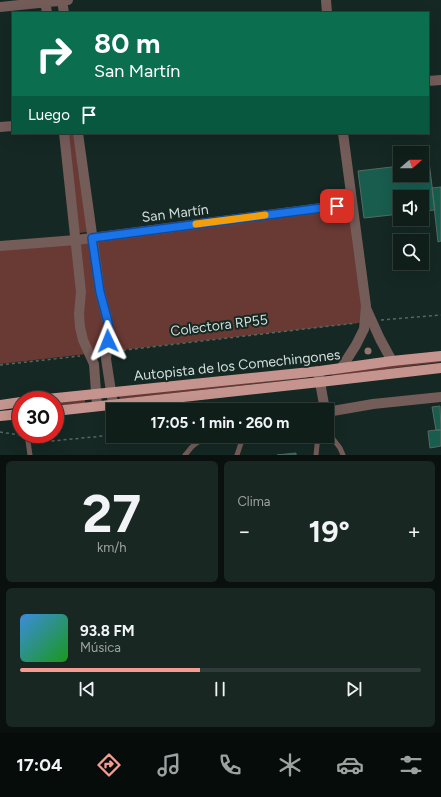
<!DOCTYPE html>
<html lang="es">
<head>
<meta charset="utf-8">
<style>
	:root { --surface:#101e1a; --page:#192723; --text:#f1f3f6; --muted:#9ca2a2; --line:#303c39; --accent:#f59c92 }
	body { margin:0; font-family:Figtree,sans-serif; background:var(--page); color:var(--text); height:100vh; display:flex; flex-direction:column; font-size:15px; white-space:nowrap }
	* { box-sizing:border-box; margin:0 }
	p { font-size:13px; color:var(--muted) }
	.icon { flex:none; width:22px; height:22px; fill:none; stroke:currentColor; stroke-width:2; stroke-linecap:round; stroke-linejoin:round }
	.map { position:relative; height:455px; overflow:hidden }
	.side { display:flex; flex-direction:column; gap:6px; padding:6px; background:#09100e; flex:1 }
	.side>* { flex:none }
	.hud { position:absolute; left:12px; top:12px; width:417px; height:122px; border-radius:0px; box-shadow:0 4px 16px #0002,0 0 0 1px var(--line); background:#0b6e4f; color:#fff; overflow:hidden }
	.needle { width:26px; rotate:70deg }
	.tools { position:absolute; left:393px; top:146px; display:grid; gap:8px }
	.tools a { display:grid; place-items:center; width:36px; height:36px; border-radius:0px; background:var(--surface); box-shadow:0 4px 16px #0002,0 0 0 1px var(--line); font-size:20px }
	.speed { position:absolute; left:12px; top:391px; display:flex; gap:8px; font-size:20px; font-weight:700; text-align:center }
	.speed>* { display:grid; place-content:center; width:52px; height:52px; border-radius:50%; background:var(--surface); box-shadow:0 4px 16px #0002,0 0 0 1px var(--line); line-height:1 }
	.speed .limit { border:6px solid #d22; background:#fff; color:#111 }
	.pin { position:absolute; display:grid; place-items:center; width:34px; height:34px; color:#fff; margin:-17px; border-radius:8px; box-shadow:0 2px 6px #0006 }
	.me { position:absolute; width:44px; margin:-22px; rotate:358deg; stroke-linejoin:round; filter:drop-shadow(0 0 3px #0008) }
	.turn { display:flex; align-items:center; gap:14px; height:84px; padding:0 16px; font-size:18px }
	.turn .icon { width:52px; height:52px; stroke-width:2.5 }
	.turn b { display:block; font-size:28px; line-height:34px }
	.then { display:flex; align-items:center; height:38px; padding:0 16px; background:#0003; gap:8px; font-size:15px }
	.big { font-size:30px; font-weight:700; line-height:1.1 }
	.side .card { flex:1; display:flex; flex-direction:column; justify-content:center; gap:6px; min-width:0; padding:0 14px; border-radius:6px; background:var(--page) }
	.side .dial { align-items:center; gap:0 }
	.dial b { font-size:52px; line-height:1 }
	.song { display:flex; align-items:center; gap:12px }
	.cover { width:48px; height:48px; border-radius:6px; background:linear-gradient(135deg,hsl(210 70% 55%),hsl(120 70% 35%)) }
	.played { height:4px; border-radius:2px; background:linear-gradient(90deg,var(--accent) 45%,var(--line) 45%) }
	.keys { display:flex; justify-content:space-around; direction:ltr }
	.heat { display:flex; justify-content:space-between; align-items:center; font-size:22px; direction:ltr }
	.side .tiles { flex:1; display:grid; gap:6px; grid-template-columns:1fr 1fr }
	.card:last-child { grid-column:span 2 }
	.trip { position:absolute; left:106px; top:403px; width:228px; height:40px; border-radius:0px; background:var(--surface); box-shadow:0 4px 16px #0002,0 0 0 1px var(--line); font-weight:700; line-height:40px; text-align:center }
	.menu { display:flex; height:64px; justify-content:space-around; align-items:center; background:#060c0a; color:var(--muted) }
	.menu .icon { width:28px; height:28px }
	.menu .active { color:var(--accent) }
	.menu b { font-size:18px; color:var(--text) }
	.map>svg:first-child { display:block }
	.green { fill:#693934 }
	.building { fill:#185d4e; stroke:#566a64 }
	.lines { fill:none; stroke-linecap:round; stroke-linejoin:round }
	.path { stroke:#576762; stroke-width:1.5; stroke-dasharray:3 3; stroke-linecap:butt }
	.lane { stroke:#745c59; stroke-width:5 }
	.street { stroke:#745c59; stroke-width:10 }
	.primary { stroke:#c5948e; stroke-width:10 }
	.tree { fill:#93766f }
	.route-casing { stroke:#114b97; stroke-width:10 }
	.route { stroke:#1a73e8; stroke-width:7 }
	.slow { stroke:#f59e0b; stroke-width:7 }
	.labels { text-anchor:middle; stroke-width:4; stroke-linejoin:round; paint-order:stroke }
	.street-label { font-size:14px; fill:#d2deda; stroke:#152823 }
</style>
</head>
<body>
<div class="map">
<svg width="441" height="455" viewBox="0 0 441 455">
	<rect width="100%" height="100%" fill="#152823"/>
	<!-- green -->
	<path class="green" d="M68 133H75L87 232 79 233Z
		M352 204 366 322 0 364V246Z
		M441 359V362L333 376 332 373Z
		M307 375V378L120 399 119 396Z
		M85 400V403L55 406V402Z"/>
	<!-- building -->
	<path class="building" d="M429 162 435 210 422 211V197H400V214L364 218 358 171 400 166V175H422V163Z
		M441 187V241L438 242 432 188Z
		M440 406 441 430H436L432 407Z
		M436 430H441V446L430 448 428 431Z
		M296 453V455H277Z"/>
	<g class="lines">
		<!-- path -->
		<path class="path" d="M381 320 441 315
			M117 351 356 323
			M0 365 80 356
			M0 432 20 435
			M34 437 52 441 113 435"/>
		<!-- lane -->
		<path class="lane" d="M327 431 340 448 343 455
			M27 434 30 455
			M185 455C188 452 190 448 194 445 202 438 213 437 223 436
			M237 455 241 443 249 436
			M316 455 318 436"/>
		<!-- street -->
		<path class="street" d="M45 0 47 13
			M62 0 64 13
			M326 0 327 13
			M0 7 68 0
			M428 81 441 80
			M0 127 13 126
			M64 133 81 292 79 314 80 327 83 340 94 364 97 406
			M78 133 100 292 108 322V341L106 359 113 404
			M0 246 76 240 352 204
			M366 308 380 339 392 361
			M342 367 356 345 364 329 366 306 343 133
			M318 371 325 410
			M327 412 373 404 441 397"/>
		<!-- primary -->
		<path class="primary" d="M37 400 320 371 392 361 441 356
			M0 405 21 402
			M55 411 320 382 441 368
			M0 416 21 414"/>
	</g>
	<!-- trees -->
	<circle class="tree" cx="368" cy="351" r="3.5"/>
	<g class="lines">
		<defs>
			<path id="route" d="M108 341V322L100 292 92 238 337 206"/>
		</defs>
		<!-- route casing -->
		<use href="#route" class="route-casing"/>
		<!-- route -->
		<use href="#route" class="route"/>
		<!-- slow -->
		<path class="slow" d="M196 224 265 215"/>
	</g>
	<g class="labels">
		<!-- street labels -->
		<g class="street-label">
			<text transform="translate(175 213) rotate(-7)" y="5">San Martín</text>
			<text transform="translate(219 325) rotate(-7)" y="5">Colectora RP55</text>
			<text transform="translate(237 365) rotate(-6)" y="5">Autopista de los Comechingones</text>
		</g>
	</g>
</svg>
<div class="tools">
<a><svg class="needle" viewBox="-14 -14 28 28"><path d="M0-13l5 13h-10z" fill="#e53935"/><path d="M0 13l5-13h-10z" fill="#9ca2a2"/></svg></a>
<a><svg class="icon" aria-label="sound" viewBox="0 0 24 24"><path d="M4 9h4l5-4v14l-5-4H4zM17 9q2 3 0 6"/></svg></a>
<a><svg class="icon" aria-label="search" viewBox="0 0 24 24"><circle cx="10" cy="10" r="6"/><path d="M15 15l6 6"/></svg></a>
</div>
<div class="speed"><div class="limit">30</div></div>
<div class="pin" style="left:337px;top:206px;background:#d93025"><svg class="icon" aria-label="arrive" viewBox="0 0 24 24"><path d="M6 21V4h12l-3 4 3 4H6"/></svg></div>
<svg class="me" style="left:108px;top:341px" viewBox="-20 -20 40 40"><path d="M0-17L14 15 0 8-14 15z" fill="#1a73e8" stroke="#fff" stroke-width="4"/></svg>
<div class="trip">17:05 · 1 min · 260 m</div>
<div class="hud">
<div class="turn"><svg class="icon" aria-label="right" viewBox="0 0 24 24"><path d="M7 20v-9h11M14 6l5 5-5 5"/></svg><div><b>80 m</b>San Martín</div></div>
<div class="then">Luego<svg class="icon" aria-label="arrive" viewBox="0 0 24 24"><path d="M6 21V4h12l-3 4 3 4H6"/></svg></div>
</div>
</div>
<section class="side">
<div class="tiles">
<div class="card dial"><b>27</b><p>km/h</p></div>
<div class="card"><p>Clima</p>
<div class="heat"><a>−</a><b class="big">19°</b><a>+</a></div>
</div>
<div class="card">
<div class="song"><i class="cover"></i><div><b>93.8 FM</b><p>Música</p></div></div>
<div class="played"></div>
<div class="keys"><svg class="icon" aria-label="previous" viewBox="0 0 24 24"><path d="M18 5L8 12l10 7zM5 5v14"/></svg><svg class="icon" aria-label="pause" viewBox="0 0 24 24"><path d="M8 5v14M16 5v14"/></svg><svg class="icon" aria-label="next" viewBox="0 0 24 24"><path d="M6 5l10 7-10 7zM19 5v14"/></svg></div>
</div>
</div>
</section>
<nav class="menu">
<b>17:04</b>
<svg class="icon active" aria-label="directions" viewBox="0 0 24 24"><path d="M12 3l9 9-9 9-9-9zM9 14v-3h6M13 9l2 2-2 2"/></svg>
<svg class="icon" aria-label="music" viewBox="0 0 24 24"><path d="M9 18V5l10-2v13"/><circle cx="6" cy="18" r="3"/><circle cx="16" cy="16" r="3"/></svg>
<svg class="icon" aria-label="phone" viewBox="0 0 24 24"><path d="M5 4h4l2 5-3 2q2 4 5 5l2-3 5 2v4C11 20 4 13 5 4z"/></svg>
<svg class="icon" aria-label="climate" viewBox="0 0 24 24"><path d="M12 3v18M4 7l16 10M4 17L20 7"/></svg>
<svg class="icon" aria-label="car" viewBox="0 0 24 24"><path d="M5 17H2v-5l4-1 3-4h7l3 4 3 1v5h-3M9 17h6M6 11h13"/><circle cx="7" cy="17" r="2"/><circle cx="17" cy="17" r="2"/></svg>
<svg class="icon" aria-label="filters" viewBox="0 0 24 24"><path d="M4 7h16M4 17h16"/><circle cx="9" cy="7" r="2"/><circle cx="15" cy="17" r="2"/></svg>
</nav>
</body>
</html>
